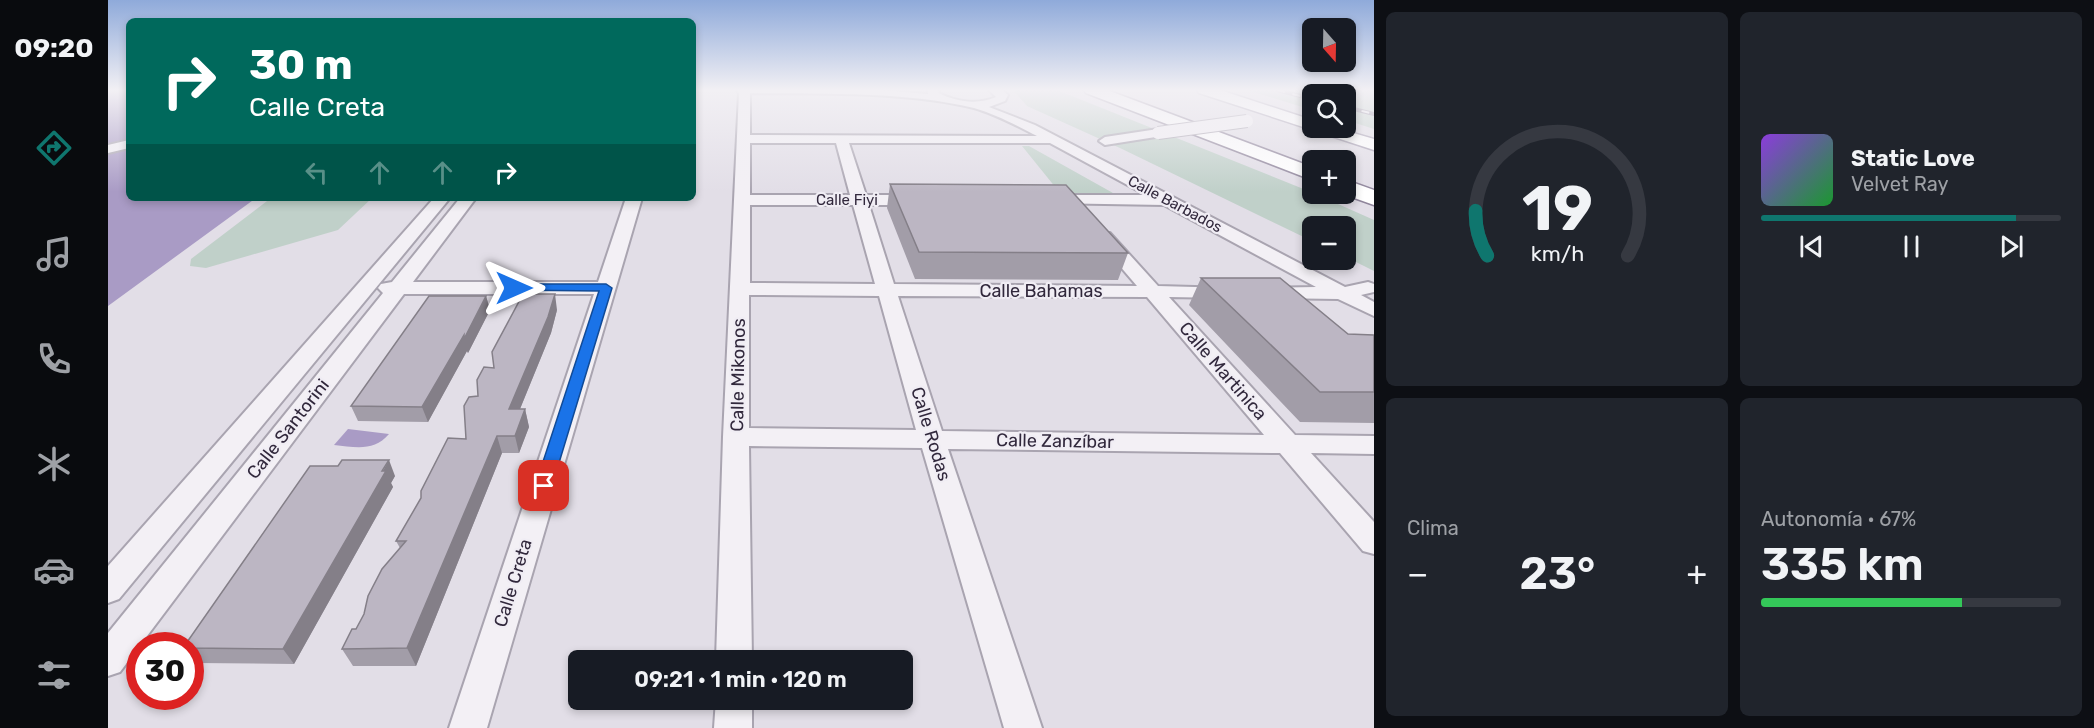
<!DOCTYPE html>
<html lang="es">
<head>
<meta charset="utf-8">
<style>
	:root { --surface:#171b24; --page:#20242c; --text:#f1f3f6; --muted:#9ea1a6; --line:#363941; --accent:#0f766e }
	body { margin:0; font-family:Rubik,sans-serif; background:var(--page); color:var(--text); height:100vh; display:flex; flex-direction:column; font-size:22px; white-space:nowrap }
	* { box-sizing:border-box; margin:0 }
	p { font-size:20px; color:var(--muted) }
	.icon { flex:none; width:33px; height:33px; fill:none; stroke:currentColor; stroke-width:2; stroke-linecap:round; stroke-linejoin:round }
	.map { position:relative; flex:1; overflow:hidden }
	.drawer { display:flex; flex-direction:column; gap:12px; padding:12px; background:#0d0f14; width:720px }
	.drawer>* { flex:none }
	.top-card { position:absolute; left:18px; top:18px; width:570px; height:183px; border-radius:9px; box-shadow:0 3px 9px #0003; background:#00695c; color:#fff; overflow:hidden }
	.needle { width:39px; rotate:160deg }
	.tools { position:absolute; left:1194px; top:18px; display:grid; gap:12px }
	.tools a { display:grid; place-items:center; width:54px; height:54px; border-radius:9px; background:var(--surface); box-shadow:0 3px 9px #0003; font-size:30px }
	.speed { position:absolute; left:18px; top:632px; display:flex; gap:12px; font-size:30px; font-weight:700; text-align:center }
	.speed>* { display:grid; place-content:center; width:78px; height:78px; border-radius:50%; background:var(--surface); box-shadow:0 3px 9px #0003; line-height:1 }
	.speed .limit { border:9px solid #d22; background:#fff; color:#111 }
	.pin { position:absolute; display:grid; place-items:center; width:51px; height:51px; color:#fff; margin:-26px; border-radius:12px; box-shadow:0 3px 9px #0006 }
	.me { position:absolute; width:66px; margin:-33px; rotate:90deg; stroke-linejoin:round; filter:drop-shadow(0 0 4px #0008) }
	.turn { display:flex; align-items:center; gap:21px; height:126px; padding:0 24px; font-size:27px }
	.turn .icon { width:78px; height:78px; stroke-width:2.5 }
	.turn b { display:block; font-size:42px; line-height:51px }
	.lanes { display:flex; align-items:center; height:57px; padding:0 24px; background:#0003; justify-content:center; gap:30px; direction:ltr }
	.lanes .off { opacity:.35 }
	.big { font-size:45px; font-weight:600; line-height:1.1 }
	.drawer .widget { flex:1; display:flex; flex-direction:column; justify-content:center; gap:9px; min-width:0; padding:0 21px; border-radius:9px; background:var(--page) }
	.drawer .dial { align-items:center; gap:0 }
	.dial svg { height:156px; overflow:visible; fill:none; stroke:var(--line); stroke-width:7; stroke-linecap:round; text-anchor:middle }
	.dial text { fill:var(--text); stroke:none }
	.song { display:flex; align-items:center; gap:18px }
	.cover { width:72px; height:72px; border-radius:9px; background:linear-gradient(135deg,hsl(270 70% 55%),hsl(130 70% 35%)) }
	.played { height:6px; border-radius:3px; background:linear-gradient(90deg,var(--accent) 85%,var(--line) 85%) }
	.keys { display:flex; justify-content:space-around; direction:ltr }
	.heat { display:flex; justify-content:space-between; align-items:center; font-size:33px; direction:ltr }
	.charge { height:9px; border-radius:4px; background:linear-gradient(90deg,#34c759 67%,var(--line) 0) }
	.drawer .tiles { flex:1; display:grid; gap:12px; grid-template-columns:repeat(2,1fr) }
	.trip { position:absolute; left:460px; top:650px; width:345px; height:60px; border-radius:9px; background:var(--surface); box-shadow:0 3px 9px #0003; font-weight:600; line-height:60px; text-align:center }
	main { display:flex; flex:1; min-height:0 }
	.tab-bar { display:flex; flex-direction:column; width:108px; justify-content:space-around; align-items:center; background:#090b0e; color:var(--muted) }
	.tab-bar .icon { width:42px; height:42px }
	.tab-bar .current { color:var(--accent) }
	.tab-bar b { font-size:27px; color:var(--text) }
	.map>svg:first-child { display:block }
	.green { fill:#c0d0c9 }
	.water { fill:#a99bc5 }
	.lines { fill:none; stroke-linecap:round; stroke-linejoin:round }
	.minor-casing { stroke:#a9a4b0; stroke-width:4 }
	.major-casing { stroke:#a69eb2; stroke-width:3 }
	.highway-casing { stroke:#90869c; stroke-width:3 }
	.minor { fill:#f3f0f5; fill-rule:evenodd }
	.major { fill:#fff; fill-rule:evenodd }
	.highway { fill:#fff; fill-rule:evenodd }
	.rail-casing { stroke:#83798f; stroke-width:4 }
	.rail { stroke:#f0edf4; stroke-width:2; stroke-dasharray:8; stroke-linecap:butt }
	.minor-bridge-casing { stroke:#a9a4b0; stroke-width:14; stroke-linecap:butt }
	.minor-bridge { stroke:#f3f0f5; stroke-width:12 }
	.wall { fill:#a29da8 }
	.shaded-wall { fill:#847f88 }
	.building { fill:#bcb6c3; stroke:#847f88; stroke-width:1.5 }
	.route { fill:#1a73e8; stroke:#114b97; stroke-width:1.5 }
	.labels { text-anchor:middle; stroke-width:4.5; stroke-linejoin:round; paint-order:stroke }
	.far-street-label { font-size:15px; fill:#31283c; stroke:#f0edf4 }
	.street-label { font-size:18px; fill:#31283c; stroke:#f0edf4 }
</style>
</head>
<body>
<main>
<nav class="tab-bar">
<b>09:20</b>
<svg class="icon current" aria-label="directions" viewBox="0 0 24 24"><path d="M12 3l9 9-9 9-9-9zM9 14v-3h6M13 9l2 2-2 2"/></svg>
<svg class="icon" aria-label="music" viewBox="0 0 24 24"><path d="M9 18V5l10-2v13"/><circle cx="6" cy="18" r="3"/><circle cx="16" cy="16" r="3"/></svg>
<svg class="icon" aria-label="phone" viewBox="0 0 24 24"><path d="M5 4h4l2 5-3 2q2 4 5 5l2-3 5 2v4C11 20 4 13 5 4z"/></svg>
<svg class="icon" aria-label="climate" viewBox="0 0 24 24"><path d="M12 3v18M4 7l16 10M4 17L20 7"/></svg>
<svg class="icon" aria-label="car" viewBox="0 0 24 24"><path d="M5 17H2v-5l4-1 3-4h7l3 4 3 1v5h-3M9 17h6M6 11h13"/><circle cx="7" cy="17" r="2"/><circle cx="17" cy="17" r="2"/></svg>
<svg class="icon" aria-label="filters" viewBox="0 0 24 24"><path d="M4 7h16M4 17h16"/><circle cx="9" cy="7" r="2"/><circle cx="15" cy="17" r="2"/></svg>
</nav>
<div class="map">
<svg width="1266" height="728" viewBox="0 0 1266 728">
	<rect width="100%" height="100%" fill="#e2dee7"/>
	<!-- green -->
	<path class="green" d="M905 90H949L1203 192 1266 220V271L1238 257V226H1204V241L1012 148 919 106Z
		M1139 90H1266V129L1238 120V94H1204V110Z
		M914 146H921L1005 193H952Z
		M163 198H264L230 230 98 268 82 266 83 259Z"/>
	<!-- water -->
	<path class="water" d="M0 90H21V198H148L0 306Z
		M240 429 281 434C266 452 247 447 226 445Z"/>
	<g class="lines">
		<defs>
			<path id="minor" d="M629 90H771L820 94V90H830L831 93C848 102 870 105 888 97L881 90H894L900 95 897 101 881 107 927 125 1237 287 1260 282 1266 284V292L1253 295 1266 302V316L1230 299 1158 298 1151 296 1148 292 1151 288 1208 287 1056 205 937 203 934 200 937 197 942 195H1038L942 143H741L758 195H810L818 200 810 205H761L786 284 1029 286 987 237 990 233H1002L1050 286 1123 288 1126 292 1123 296 1116 298 1061 297 1187 435 1266 436V454L1203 453 1266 522V554L1255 551 1172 453 840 449 934 728H896L814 448 641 446 644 660H608L615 437 631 93ZM642 93C713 94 797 91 866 108 887 114 910 126 929 136L642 135ZM642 143H728L742 195H642ZM642 205H745L767 284 642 283ZM641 295 771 296 808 430 641 428ZM790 296 1039 297 1156 435 834 431Z
				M1050 129 1056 133 1054 136 997 145 991 141 997 137Z
				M21 140V148L0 153V145Z
				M326 198H342L11 599 0 603V566Z
				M352 198H368L305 282H490L518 198H534L379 728H341L486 294H296L12 672 0 676V633L275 293 270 288 273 284 284 282Z
				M608 699H644V728H606Z"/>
			<path id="major" d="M1089 90H1112L1204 120V128H1228L1266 139V150L1091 93Z"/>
			<path id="highway" d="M976 90H999L1204 167V180L978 93Z
				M1238 180 1266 190V205L1235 194H1238Z"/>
		</defs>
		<!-- minor casing -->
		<use href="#minor" class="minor-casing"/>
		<!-- major casing -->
		<use href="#major" class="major-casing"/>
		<!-- highway casing -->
		<use href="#highway" class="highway-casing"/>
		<!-- minor -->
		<use href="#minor" class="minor"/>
		<!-- major -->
		<use href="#major" class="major"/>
		<!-- highway -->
		<use href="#highway" class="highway"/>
		<defs>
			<path id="rail" d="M1169 90 1204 99
				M1238 107 1266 114"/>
		</defs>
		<!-- rail casing -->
		<use href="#rail" class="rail-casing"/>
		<!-- rail -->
		<use href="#rail" class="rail"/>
		<defs>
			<path id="minor-bridge" d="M1050 133 1139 121"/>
		</defs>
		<!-- minor-bridge casing -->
		<use href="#minor-bridge" class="minor-bridge-casing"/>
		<!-- minor-bridge -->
		<use href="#minor-bridge" class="minor-bridge"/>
	</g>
	<!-- wall -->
	<path class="wall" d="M782 184 1020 253 1010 280 807 279 779 208Z
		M1093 278 1240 334 1266 335V423L1192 422 1081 305Z
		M378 296 382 310 360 353 359 351 320 422 250 421 243 406Z
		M449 310 443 333 412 409H417L421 427 411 453H394L308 666H245L234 649 248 629 292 548 288 541 358 439 370 396 386 368Z
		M230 466 287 476 283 483 285 487 186 664 88 663 82 657V645Z"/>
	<!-- shaded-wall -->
	<path class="shaded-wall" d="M447 294 449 310 443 333 405 426 401 409Z
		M378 296 382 310 360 353 359 351 320 422 314 407Z
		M417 409 421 427 411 453 407 436Z
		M389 436 394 453 308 666 299 648Z
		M281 460 287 476 283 483 285 487 186 664 175 649Z"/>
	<!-- building -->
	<path class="building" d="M782 184 958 185 1020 253 811 252Z
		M1093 278H1172L1240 334 1266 335V392H1212Z
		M415 294H447L440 317 401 409H417L407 436H389L299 648 234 649 244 629H248L256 614 260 596 274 569 298 541H288L313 498V491L340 438 358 439 356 406 361 397 370 396 369 380 376 367 386 368 384 352Z
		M321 296H378L356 339V335L314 407 243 406Z
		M234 460H281L274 471H278L175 649 82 648V645H77L202 466H230Z"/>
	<!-- sky -->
	<linearGradient id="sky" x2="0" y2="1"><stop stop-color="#8faada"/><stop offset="0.47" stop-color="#f2f0f4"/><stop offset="1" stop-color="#f2f0f4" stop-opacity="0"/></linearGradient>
	<rect width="1266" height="192" fill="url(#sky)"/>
	<!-- route -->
	<path class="route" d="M406 284H498L504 288 444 486 442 490 436 492 430 490 427 486 491 291 402 290V285Z"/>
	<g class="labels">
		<!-- far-street labels -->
		<g class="far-street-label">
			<text x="739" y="205">Calle Fiyi</text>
			<text transform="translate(1067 204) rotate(28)" y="5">Calle Barbados</text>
		</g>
		<!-- street labels -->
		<g class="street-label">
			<text x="933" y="297">Calle Bahamas</text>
			<text transform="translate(1115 371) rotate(49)" y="6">Calle Martinica</text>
			<text transform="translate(630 375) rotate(-89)" y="6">Calle Mikonos</text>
			<text transform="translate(180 429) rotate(-52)" y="6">Calle Santorini</text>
			<text transform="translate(823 434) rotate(73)" y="6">Calle Rodas</text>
			<text transform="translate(947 441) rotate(1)" y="6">Calle Zanzíbar</text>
			<text transform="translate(405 583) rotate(-73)" y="6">Calle Creta</text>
		</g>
	</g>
</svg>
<div class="tools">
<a><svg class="needle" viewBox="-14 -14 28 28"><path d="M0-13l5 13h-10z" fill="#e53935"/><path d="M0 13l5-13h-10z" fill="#9ea1a6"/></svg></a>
<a><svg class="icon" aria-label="search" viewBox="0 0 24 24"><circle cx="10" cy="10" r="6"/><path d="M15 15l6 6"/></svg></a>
<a>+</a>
<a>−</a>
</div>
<div class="speed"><div class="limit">30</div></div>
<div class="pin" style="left:436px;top:486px;background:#d93025"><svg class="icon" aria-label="arrive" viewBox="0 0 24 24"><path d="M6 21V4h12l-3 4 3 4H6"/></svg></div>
<svg class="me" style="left:406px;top:288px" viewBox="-20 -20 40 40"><path d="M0-17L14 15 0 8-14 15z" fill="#1a73e8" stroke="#fff" stroke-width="4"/></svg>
<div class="trip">09:21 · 1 min · 120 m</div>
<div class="top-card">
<div class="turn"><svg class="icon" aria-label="right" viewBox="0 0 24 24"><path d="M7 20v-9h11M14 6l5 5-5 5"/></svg><div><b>30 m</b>Calle Creta</div></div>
<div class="lanes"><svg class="icon off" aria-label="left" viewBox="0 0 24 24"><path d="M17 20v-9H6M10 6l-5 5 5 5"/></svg><svg class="icon off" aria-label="ahead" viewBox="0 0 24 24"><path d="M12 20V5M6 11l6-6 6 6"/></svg><svg class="icon off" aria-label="ahead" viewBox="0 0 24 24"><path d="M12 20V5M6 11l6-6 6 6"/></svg><svg class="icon" aria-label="right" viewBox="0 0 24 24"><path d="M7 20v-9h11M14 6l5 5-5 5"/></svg></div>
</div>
</div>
<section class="drawer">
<div class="tiles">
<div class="widget dial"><svg viewBox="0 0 100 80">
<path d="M14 69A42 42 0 1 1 86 69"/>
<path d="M14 69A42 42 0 0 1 8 46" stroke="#0f766e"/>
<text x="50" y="56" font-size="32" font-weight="700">19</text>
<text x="50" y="72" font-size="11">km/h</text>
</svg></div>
<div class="widget">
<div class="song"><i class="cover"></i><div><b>Static Love</b><p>Velvet Ray</p></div></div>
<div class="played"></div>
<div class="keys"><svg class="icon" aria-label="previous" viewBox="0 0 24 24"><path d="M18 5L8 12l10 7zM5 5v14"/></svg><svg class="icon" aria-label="pause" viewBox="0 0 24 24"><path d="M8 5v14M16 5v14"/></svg><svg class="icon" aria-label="next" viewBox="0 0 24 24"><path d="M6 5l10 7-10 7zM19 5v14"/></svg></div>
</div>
<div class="widget"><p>Clima</p>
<div class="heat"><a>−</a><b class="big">23°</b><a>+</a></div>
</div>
<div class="widget"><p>Autonomía · 67%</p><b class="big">335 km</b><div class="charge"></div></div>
</div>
</section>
</main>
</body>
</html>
